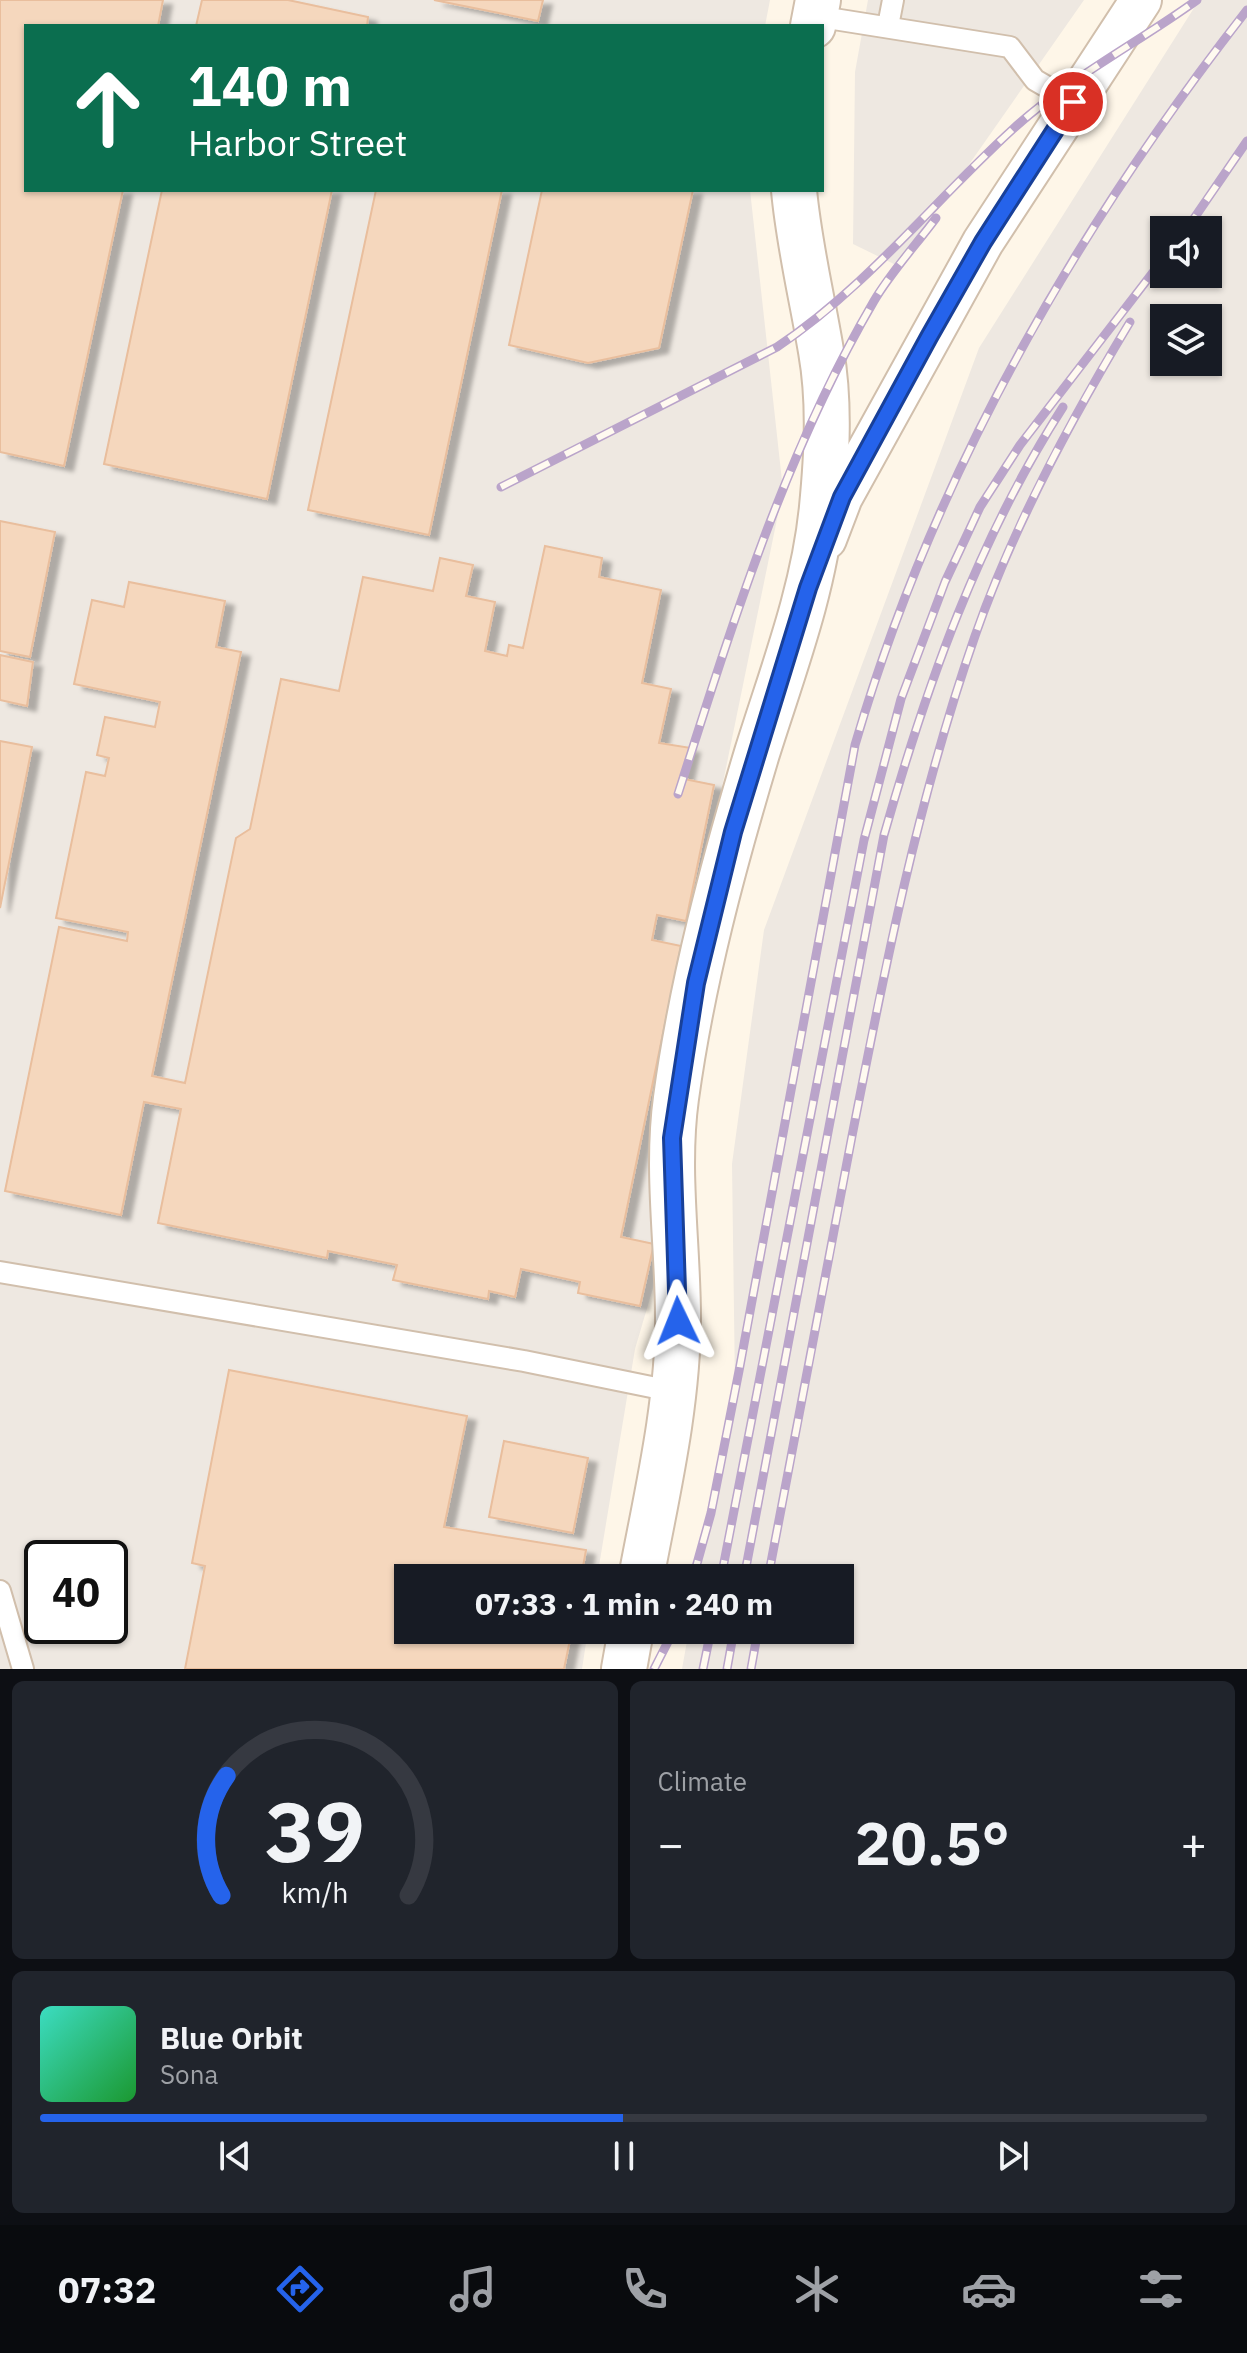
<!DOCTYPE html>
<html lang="en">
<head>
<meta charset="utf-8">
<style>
	:root { --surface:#171b24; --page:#20242c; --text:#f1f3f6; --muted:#9ea1a6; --line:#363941; --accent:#2563eb }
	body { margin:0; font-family:"IBM Plex Sans",sans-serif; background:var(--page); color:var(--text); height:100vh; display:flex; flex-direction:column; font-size:30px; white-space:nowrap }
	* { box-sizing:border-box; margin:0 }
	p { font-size:26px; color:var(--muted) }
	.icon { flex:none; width:44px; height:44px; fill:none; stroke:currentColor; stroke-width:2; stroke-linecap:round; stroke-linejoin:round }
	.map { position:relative; height:1669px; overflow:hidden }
	.drawer { display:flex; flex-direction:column; gap:12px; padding:12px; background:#0d0f14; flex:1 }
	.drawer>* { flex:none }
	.guide { position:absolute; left:24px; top:24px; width:800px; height:168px; border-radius:0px; box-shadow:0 2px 6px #0004; background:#0b6e4f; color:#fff; overflow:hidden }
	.tools { position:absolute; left:1150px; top:216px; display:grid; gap:16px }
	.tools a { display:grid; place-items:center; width:72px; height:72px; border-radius:0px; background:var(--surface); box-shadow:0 2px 6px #0004; font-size:40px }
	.speed { position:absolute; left:24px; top:1540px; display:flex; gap:16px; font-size:40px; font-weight:700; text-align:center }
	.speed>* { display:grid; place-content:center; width:104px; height:104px; border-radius:50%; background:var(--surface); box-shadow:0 2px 6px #0004; line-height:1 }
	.speed .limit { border:4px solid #111; border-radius:12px; background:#fff; color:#111 }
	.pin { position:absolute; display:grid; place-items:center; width:68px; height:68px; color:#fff; margin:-34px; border:4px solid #fff; border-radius:50%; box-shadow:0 2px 8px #0007 }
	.me { position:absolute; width:88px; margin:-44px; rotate:358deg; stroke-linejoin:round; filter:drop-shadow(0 0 6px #0008) }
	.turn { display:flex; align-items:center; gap:28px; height:168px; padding:0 32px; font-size:36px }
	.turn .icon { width:104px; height:104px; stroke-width:2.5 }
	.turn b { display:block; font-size:56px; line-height:68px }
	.big { font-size:60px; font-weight:700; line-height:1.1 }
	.drawer .widget { flex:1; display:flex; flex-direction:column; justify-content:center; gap:12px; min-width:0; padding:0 28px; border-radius:12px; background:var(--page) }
	.drawer .dial { align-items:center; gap:0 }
	.dial svg { height:208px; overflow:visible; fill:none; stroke:var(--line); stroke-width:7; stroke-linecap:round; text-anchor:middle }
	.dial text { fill:var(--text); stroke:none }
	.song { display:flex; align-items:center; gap:24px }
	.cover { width:96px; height:96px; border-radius:12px; background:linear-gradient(135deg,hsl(170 70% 55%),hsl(130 70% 35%)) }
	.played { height:8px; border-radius:4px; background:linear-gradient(90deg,var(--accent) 50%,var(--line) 50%) }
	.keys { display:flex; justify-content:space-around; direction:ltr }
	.heat { display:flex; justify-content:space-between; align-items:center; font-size:44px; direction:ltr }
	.drawer .tiles { flex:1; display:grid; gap:12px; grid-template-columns:1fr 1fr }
	.widget:last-child { grid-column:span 2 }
	.trip { position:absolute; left:394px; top:1564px; width:460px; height:80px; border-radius:0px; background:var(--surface); box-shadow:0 2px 6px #0004; font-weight:700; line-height:80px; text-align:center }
	.menu { display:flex; height:128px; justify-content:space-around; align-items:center; background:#090b0e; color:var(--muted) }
	.menu .icon { width:56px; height:56px }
	.menu .on { color:var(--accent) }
	.menu b { font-size:36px; color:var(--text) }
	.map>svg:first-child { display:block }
	.industrial { fill:#eee8e1; fill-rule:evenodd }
	.building { fill:#f5d7bd; stroke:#e9be9d; stroke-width:2; filter:url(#shadow) }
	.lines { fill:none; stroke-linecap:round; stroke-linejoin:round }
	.service-casing { stroke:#d1bfac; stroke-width:24 }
	.minor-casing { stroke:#d1bfac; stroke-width:44 }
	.tertiary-casing { stroke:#d1bfac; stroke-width:48 }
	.service { stroke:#fff; stroke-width:20 }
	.minor { stroke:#fff; stroke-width:40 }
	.tertiary { stroke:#fff; stroke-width:44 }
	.rail-casing { stroke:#baa4ca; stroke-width:9 }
	.rail { stroke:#fffaf0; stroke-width:6; stroke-dasharray:18; stroke-linecap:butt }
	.route-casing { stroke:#184099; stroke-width:20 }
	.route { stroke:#2563eb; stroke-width:14 }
</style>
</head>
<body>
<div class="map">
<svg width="1247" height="1669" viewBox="0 0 1247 1669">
	<defs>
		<filter id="shadow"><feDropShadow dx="9" dy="5" stdDeviation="2" flood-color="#0004"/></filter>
	</defs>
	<rect width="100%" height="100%" fill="#fef6e8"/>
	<!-- industrial -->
	<path class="industrial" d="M0 0H770L765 26H26V190H750L783 490 657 1104 661 1261 635 1349 597 1578H408V1630H588L582 1669H0ZM42 1558H110V1626H42Z
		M868 0H1084L898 266 853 244 855 72Z
		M1199 0H1247V1669H682L689 1630H840V1578H699L735 1386 732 1164 764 930 979 348ZM1164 230H1208V274H1164ZM1208 318V362H1164V318Z"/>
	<!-- building -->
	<path class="building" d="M0 0H163L158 26H26V190H123L64 466 0 452Z
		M202 0H288L368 17 367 26H196Z
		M434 0H543L538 21Z
		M162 190H332L267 499 104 464Z
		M376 190H502L429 535 308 510Z
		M542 190H693L659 348 588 363 509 345Z
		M0 521 55 532 30 657 0 651Z
		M545 546 602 558 599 577 661 590 642 683 671 689 659 743 691 748 684 779 714 785 686 921 657 915 652 940 681 946 621 1237 654 1244 640 1306 578 1293 580 1282 521 1269 515 1297 489 1291 488 1299 393 1280 397 1265 328 1251 327 1258 158 1223 181 1109 144 1102 121 1215 5 1191 59 927 127 941 128 932 56 918 86 772 105 776 109 758 97 755 105 717 155 727 160 702 74 684 92 600 124 607 129 582 225 601 216 647 241 652 152 1076 185 1083 236 838 250 829 281 679 339 691 363 577 433 591 440 558 473 565 466 596 495 602 485 651 507 656 509 645 523 648Z
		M0 655 33 662 27 706 0 700Z
		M0 741 32 747 0 908Z
		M229 1370 467 1416 444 1527 586 1550 581 1578H408V1630H572L564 1669H185L205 1566 192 1563Z
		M504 1441 588 1458 573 1533 489 1517Z"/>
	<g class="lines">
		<defs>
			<path id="service" d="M815 16 1010 47 1035 80 1073 102
				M888 26 893 0
				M0 1272 524 1361 671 1391
				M0 1591 23 1669"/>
			<path id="minor" d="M826 539 842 497 983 242 1141 0"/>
			<path id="tertiary" d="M813 26 818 0
				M641 1578C657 1493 678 1405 678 1318 678 1245 666 1171 676 1098 692 981 723 866 757 753 782 673 814 591 822 507 827 455 830 402 821 351 812 297 799 245 794 190
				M624 1669 631 1630"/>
		</defs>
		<!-- service casing -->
		<use href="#service" class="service-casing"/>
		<!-- minor casing -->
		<use href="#minor" class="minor-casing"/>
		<!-- tertiary casing -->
		<use href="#tertiary" class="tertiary-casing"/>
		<!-- service -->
		<use href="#service" class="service"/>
		<!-- minor -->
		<use href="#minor" class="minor"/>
		<!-- tertiary -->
		<use href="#tertiary" class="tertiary"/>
		<defs>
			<path id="rail" d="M1186 230 1247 141
				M501 487 777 347C867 287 933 202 1013 129 1069 78 1136 44 1197 0
				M678 794C732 625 784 455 874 301 891 272 916 245 936 218
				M693 1578 711 1513 739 1371 855 745C933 477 1076 229 1247 10
				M721 1578 864 840 901 699 945 582 980 507 1020 445 1164 258
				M744 1578 884 835C927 684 978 540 1063 407
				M768 1578C796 1431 824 1284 852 1136 885 967 918 799 975 636 1013 527 1070 421 1130 322
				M654 1669 674 1630
				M703 1669 711 1630
				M727 1669 734 1630
				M751 1669 758 1630"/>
		</defs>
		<!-- rail casing -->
		<use href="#rail" class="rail-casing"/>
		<!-- rail -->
		<use href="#rail" class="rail"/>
	</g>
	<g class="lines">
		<defs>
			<path id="route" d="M678 1321 672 1138 696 983 733 832 808 588 842 497 929 337 983 242 1073 102"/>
		</defs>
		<!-- route casing -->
		<use href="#route" class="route-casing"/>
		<!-- route -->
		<use href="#route" class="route"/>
	</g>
</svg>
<div class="tools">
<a><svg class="icon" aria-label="sound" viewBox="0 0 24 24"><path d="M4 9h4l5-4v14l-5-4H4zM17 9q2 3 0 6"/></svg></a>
<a><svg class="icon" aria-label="layers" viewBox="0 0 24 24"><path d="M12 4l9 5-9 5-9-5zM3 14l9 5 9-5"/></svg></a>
</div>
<div class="speed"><div class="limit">40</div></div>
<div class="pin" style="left:1073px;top:102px;background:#d93025"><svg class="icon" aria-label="arrive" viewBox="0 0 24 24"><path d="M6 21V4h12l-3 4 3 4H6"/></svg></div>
<svg class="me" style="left:678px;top:1321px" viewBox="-20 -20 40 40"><path d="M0-17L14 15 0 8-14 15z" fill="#2563eb" stroke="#fff" stroke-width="4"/></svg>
<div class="trip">07:33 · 1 min · 240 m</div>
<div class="guide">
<div class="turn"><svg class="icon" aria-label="ahead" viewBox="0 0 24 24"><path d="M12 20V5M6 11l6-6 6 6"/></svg><div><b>140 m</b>Harbor Street</div></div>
</div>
</div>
<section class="drawer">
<div class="tiles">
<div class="widget dial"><svg viewBox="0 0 100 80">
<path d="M14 69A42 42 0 1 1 86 69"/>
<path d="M14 69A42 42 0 0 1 16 23" stroke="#2563eb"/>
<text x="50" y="56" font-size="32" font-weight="700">39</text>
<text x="50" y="72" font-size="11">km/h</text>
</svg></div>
<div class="widget"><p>Climate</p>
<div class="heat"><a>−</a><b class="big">20.5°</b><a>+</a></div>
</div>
<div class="widget">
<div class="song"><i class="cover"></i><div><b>Blue Orbit</b><p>Sona</p></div></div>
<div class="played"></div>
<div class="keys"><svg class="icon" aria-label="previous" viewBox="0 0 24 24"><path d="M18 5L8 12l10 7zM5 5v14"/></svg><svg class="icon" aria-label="pause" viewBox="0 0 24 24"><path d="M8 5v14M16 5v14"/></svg><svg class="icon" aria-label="next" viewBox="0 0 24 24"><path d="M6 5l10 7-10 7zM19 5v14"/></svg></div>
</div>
</div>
</section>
<nav class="menu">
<b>07:32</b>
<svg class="icon on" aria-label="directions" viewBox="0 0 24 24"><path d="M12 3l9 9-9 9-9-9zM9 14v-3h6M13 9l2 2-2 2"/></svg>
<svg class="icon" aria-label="music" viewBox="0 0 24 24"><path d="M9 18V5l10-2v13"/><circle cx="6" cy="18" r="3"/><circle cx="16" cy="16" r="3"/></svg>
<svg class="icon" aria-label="phone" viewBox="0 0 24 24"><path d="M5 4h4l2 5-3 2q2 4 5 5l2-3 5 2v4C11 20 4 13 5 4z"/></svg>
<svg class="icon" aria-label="climate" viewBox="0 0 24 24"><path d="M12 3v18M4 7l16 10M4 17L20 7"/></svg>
<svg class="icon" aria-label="car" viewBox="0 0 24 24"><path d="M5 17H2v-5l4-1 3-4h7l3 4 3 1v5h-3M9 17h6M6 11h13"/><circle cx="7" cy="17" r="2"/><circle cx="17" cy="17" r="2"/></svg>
<svg class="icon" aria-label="filters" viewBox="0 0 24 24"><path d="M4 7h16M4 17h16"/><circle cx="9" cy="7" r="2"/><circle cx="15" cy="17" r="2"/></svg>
</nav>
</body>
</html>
